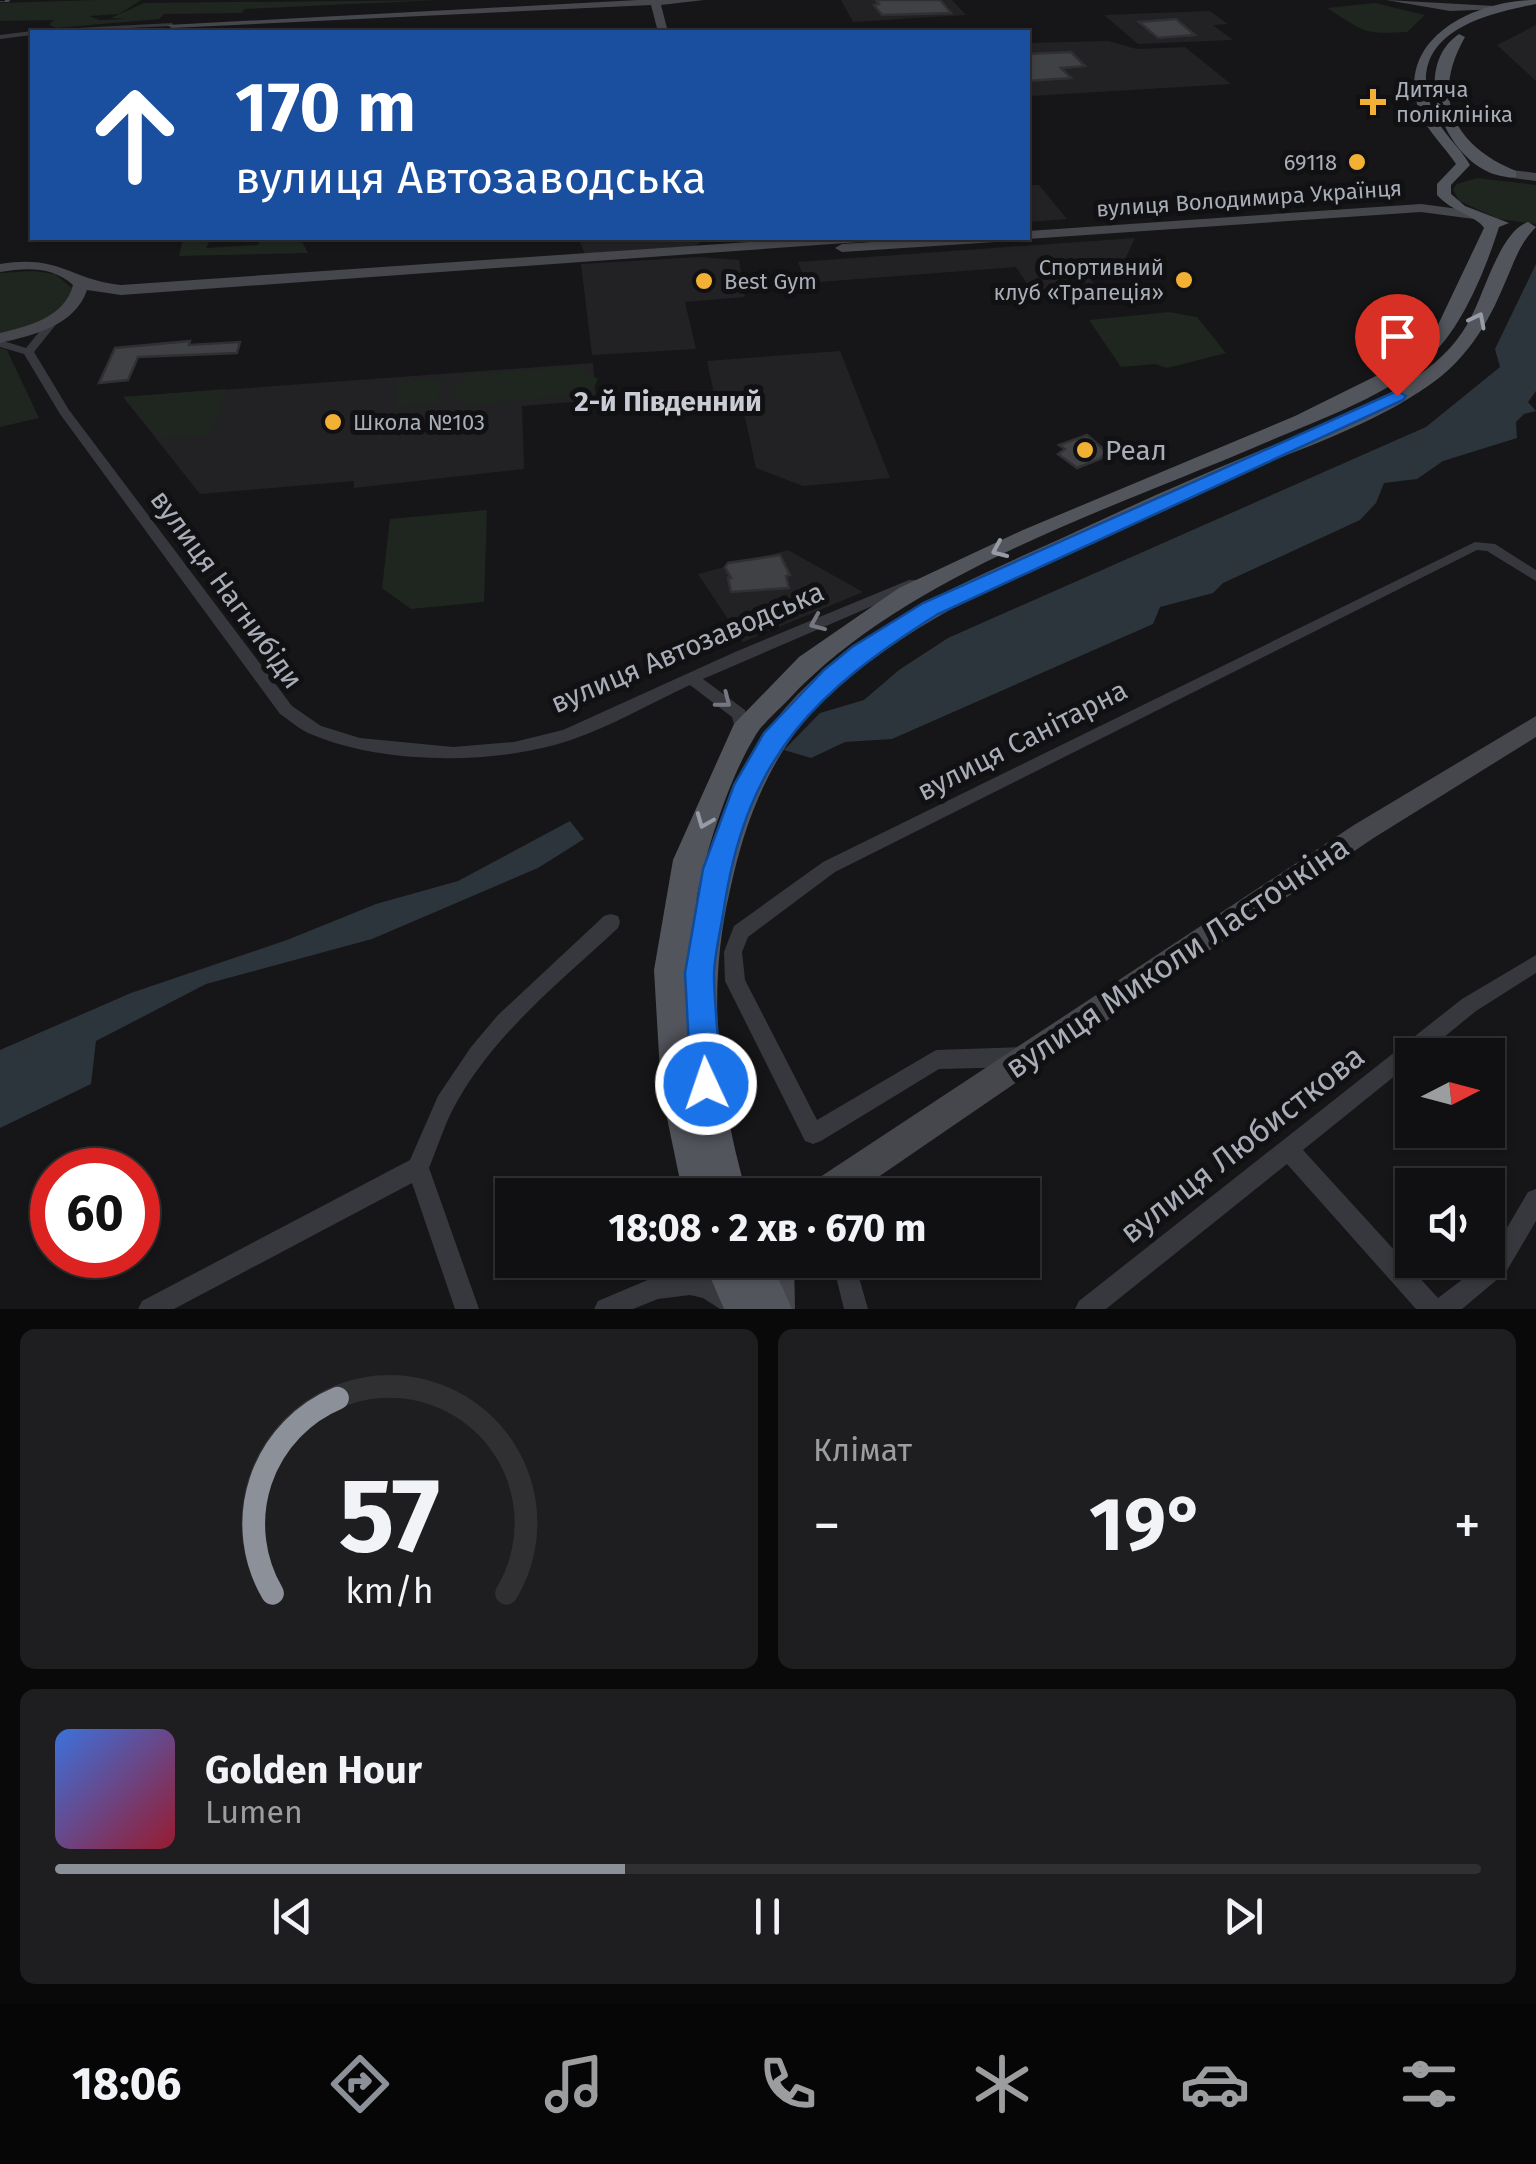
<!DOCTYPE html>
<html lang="uk">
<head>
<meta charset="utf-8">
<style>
	:root { --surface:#101012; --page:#1e1e20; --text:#f1f3f6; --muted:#9c9d9f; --line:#303032; --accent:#8c9099 }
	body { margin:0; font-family:"Fira Sans",sans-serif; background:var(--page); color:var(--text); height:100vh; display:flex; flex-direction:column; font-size:38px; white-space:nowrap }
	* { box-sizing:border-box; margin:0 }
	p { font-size:32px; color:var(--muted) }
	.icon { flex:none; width:55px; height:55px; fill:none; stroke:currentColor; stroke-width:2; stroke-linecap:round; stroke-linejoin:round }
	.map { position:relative; height:1309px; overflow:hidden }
	.sheet { display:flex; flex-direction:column; gap:20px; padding:20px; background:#09090a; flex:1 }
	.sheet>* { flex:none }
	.guide { position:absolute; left:30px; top:30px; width:1000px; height:210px; border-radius:0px; box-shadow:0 2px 8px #0004,0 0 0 2px var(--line); background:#1a4fa0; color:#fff; overflow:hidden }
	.needle { width:65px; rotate:84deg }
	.controls { position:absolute; left:1395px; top:1038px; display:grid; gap:20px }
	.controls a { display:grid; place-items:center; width:110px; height:110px; border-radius:0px; background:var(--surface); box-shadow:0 2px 8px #0004,0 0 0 2px var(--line); font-size:50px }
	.speed { position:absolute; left:30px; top:1148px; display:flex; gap:20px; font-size:50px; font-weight:700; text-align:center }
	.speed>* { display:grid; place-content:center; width:130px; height:130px; border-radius:50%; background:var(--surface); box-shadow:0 2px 8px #0004,0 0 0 2px var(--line); line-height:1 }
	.speed .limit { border:15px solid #d22; background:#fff; color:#111 }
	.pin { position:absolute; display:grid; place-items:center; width:85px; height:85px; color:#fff; margin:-102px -42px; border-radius:50% 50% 50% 0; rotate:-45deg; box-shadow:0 0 10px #0007 }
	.pin .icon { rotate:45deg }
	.me { position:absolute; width:110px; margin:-55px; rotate:357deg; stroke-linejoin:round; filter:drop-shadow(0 0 8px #0008) }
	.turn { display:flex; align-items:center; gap:35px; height:210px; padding:0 40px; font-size:45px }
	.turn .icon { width:130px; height:130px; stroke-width:2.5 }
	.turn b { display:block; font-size:70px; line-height:85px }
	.big { font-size:75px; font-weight:700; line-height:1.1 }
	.sheet .widget { flex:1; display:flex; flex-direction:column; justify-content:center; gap:15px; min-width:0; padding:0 35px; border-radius:15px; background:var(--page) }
	.sheet .dial { align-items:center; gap:0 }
	.dial svg { height:260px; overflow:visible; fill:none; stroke:var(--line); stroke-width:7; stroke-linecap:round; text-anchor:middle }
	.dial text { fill:var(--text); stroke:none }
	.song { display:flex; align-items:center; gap:30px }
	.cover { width:120px; height:120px; border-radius:15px; background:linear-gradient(135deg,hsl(220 70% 55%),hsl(350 70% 35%)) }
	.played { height:10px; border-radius:5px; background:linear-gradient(90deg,var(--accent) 40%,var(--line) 40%) }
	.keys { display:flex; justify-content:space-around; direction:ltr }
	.heat { display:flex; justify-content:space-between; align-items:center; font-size:55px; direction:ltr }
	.sheet .tiles { flex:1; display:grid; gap:20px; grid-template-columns:1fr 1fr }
	.widget:last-child { grid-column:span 2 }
	.trip { position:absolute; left:495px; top:1178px; width:545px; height:100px; border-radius:0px; background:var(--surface); box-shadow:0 2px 8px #0004,0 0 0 2px var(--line); font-weight:700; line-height:100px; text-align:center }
	.menu { display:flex; height:160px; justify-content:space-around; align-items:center; background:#060607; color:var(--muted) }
	.menu .icon { width:70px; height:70px }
	.menu .on { color:var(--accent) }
	.menu b { font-size:45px; color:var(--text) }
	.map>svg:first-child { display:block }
	.built { fill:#222225 }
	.green { fill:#1e261f }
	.water { fill:#2c353c }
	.building { fill:#404145; stroke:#303034; stroke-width:2.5 }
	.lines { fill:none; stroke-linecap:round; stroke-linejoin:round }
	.street { fill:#37383d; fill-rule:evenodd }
	.secondary { fill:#45474d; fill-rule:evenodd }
	.primary { fill:#53555c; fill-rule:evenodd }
	.rail-casing { stroke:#4a4c52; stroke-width:4 }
	.rail { stroke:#111113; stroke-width:2.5; stroke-dasharray:5; stroke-linecap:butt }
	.oneway { stroke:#979ba6 }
	.oneway2 { stroke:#757881 }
	.route { fill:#1a73e8; stroke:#114b97; stroke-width:2.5 }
	.poi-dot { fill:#f2b134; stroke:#111113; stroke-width:4 }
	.labels { text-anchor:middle; stroke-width:10; stroke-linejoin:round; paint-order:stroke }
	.far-poi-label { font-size:22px; fill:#a8adb8; stroke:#111113; text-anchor:start }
	.far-street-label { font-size:22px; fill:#a8adb8; stroke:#111113 }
	.far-quarter-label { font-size:28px; font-weight:bold; fill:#c9ccd4; stroke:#111113 }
	.poi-label { font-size:28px; fill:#a8adb8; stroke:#111113; text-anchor:start }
	.street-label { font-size:28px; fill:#a8adb8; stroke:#111113 }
	.near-street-label { font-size:32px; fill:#a8adb8; stroke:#111113 }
</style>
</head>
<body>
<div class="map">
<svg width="1536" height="1309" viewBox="0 0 1536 1309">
	<rect width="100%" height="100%" fill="#161618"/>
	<!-- built -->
	<path class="built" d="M841 0H952L966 15 853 22Z
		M1210 11 1228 24 1213 25 1233 40 1138 44 1104 15Z
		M1536 25V81L1497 45Z
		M1108 41 1137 49 1185 47 1231 84 1031 96 1028 92V43Z
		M1028 185H1039L1067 219 1028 222Z
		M578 238H709L694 246 585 254Z
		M1135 238 1121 268 1085 271 1101 294 1037 299 1016 267 806 283 798 262Z
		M699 257 739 260 745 297 685 302 696 349 592 355 581 264Z
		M840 351 890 478 803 486 756 468 745 417 716 403 707 361Z
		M593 363 596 400 522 406 524 469 354 488V481L200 494 123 397Z
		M788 550 863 592 743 642 698 574Z"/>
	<!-- green -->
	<path class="green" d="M97 0H141L119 14 89 16 100 20 125 19 111 18 144 3 440 0 245 9 241 13 164 14 159 19 57 28 49 25 54 20 0 21V3Z
		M1375 3 1425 15 1407 32C1361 35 1362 30 1327 8Z
		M1477 178 1536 185V224L1499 219 1459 201 1453 189 1457 184Z
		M183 238H211L206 248 258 245 259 238H300L308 253 179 256Z
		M34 271 55 274 72 288C67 319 26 327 0 334V273Z
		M1169 312 1197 317 1226 353 1167 368 1155 364 1121 367 1089 320Z
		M0 348 7 350 39 418 0 427Z
		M577 367 598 379 593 389 583 394 468 406 453 397 454 386 470 374Z
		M441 379 439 404 395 407 398 382Z
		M226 389 211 435 159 439 123 397Z
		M487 510 484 602 411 609 382 588 390 519Z"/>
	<!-- water -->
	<path class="water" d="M1536 264V391L1528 402 1536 411 1524 414 1516 422 1517 438 1443 461 1417 479 1384 483 1376 503 1360 520 1223 583 1213 593 1160 607 1153 624 892 739 845 742 811 758 784 750 820 713 864 700 899 670 948 638 1426 427 1500 367 1495 349Z
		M570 821 584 839 538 868 372 939 206 984 96 1041 91 1084 0 1128V1050L131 993 287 940 376 904 458 881Z"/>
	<!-- building -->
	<path class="building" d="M876 0H940L951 13 882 15 874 5 879 4Z
		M1176 19 1195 35 1158 38 1139 22Z
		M1071 52 1085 66 1061 68 1071 78 1028 81V54Z
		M190 341 189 345 240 342 237 353 138 357 128 380 99 383 115 348Z
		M1087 435 1107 452 1100 459 1077 468 1058 454 1065 449 1059 445Z
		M780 555 790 575 786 576 789 588 731 592 728 578H731L725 567 728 563Z"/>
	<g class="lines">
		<!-- street -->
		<path class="street" d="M172 23 174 26 36 32 39 30Z
			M32 32V35L0 39V35L32 31 35 32Z
			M53 315 62 317 34 352 69 410 292 706 321 726 360 738 453 747 514 742 563 730 735 652 909 580H919L921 583 919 586 703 679 745 710 751 731 749 735H737L732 717 690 685C651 703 612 726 571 740 497 765 385 765 313 735 301 731 291 721 280 714L60 414 24 354 0 347V340L26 348Z
			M1475 542 1495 544 1536 570V581L1487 551 1477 550 835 872 748 937 742 952 745 980 817 1120 936 1050 1022 1047 1029 1050 1032 1057 1029 1064 1022 1067 939 1069 821 1141 813 1144 805 1141 725 981 724 952 734 926 823 862Z
			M611 914 618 916 620 922 618 928C559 983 490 1037 452 1111 443 1129 437 1149 429 1168L479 1309H455L412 1183 174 1309H138L142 1301 410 1160 438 1096 471 1047 498 1015 604 916Z
			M1536 955V973L1476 1011 1422 1055H1412V1062L1303 1150 1438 1298 1488 1260 1528 1192 1536 1189V1221L1506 1272 1462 1309H1416L1287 1164 1106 1309H1075L1079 1301 1462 999Z
			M674 1260H701L693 1273C714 1278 741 1288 750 1309H720L703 1298 690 1295 658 1299 633 1309H594L598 1301 657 1276Z
			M832 1260H854L868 1309H844Z"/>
		<!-- secondary -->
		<path class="secondary" d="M638 0H704L661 5 668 32H658L651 5 172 28 167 25Z
			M1386 0 1495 6 1500 9 1450 11Z
			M1511 170 1536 173V181L1506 177 1504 174Z
			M1421 204 1474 211 1481 215 1474 219 1421 212 1028 239 1023 238H1028V231Z
			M806 238H867L860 242 121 295 87 290C75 326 33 335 0 343V333C29 326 65 317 73 285 52 266 26 268 0 272V264C60 254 70 280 121 285Z
			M937 238H1003L996 242 842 252 835 248 842 244Z
			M1536 716V737L1372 839 852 1195H806L811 1183 1354 825Z
			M760 1260H794L795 1309H759Z"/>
		<!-- primary -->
		<path class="primary" d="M1536 0V4C1477 15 1401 37 1434 114 1442 133 1460 147 1470 165L1451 185V194L1465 206 1509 223 1499 227C1486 268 1464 323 1433 354 1392 395 1313 422 1260 445 1106 511 905 575 789 699 778 711 762 723 754 738 729 779 704 855 696 902 713 837 733 776 774 722 842 633 958 585 1058 540 1122 510 1186 481 1252 454 1305 432 1360 412 1410 381 1433 366 1454 348 1468 323 1484 296 1499 232 1528 222L1536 227C1519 244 1514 263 1504 285 1487 326 1465 361 1428 386 1365 430 1286 453 1216 484 1090 540 872 625 792 737 759 784 742 835 730 890 706 992 718 1095 747 1195H683L661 1089 654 970 673 860 734 724 799 657 899 588 1023 530 1295 416 1388 370 1418 348 1436 329 1484 228C1477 216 1452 212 1437 195V184L1456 164C1445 147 1428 132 1420 113 1392 40 1474 0 1536 0Z
			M1459 34 1465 37C1430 98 1454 146 1516 171V177C1453 182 1403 72 1459 34Z
			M703 1260H770L792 1309H724Z"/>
		<defs>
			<path id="rail" d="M0 0H8"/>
		</defs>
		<!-- rail casing -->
		<use href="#rail" class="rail-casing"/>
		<!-- rail -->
		<use href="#rail" class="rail"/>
	</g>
	<!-- one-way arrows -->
	<defs><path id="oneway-chevron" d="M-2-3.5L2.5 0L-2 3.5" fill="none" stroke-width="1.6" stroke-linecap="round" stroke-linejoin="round" transform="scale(2.5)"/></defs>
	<g class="oneway">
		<use href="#oneway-chevron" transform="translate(1478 320) rotate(-63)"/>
		<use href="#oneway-chevron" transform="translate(999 550) rotate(156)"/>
		<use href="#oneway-chevron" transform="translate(704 821) rotate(112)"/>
	</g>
	<g class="oneway2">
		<use href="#oneway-chevron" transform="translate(817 623) rotate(157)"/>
		<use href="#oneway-chevron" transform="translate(724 701) rotate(38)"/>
	</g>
	<!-- route -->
	<path class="route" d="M1397 391 1406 396 1403 400 938 614C817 690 749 754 725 902 722 926 714 953 714 977 715 1013 719 1048 722 1084L717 1094 706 1099 695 1094 691 1084 685 973 703 869 734 785 764 733 824 670 852 647 923 603Z"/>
	<!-- markers -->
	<g class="poi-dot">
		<path d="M1368 87h10v10h10v10h-10v10h-10v-10h-10v-10h10z"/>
		<circle cx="1357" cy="162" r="10"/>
		<circle cx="1184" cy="280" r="10"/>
		<circle cx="704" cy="281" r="10"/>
		<circle cx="333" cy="422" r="10"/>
		<circle cx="1085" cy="450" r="10"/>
	</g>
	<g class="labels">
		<!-- far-poi labels -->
		<g class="far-poi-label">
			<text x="1396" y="97">Дитяча<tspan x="1396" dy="25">поліклініка</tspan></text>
			<text x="1337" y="170" text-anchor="end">69118</text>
			<text x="1164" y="275" text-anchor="end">Спортивний<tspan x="1164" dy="25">клуб «Трапеція»</tspan></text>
			<text x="724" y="289">Best Gym</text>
			<text x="353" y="430">Школа №103</text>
		</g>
		<!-- far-street labels -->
		<g class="far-street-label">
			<text transform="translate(1249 198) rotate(-4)" y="8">вулиця Володимира Українця</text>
		</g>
		<!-- far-quarter labels -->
		<g class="far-quarter-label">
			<text x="668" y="411">2-й Південний</text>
		</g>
		<!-- poi labels -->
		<g class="poi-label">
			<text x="1105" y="460">Реал</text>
		</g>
		<!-- street labels -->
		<g class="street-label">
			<text transform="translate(227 589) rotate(54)" y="10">вулиця Нагнибіди</text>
			<text transform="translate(687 647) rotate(-23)" y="10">вулиця Автозаводська</text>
			<text transform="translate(1022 740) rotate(-27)" y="10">вулиця Санітарна</text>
		</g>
		<!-- near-street labels -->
		<g class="near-street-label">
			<text transform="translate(1177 957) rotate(-34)" y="11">вулиця Миколи Ласточкіна</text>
			<text transform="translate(1242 1144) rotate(-38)" y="11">вулиця Любисткова</text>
		</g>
	</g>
</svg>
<div class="controls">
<a><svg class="needle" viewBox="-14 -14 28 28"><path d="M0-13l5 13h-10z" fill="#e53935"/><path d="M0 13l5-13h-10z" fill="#9c9d9f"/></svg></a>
<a><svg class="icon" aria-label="sound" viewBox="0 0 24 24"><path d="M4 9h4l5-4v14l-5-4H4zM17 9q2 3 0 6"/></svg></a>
</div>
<div class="speed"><div class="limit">60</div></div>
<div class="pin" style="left:1397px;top:396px;background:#d93025"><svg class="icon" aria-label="arrive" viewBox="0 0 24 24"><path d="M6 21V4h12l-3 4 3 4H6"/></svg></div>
<svg class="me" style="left:706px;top:1084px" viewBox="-20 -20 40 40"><circle r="17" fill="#1a73e8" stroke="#fff" stroke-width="3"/><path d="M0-11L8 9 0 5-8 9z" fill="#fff"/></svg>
<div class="trip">18:08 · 2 хв · 670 m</div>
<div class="guide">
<div class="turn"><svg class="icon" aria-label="ahead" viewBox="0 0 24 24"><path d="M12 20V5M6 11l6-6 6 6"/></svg><div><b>170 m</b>вулиця Автозаводська</div></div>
</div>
</div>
<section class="sheet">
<div class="tiles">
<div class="widget dial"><svg viewBox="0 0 100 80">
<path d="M14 69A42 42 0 1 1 86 69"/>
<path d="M14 69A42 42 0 0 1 34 9" stroke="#8c9099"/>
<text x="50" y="56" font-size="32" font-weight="700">57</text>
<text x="50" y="72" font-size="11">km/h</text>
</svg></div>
<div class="widget"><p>Клімат</p>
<div class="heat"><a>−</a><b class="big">19°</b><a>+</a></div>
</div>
<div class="widget">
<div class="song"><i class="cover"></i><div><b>Golden Hour</b><p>Lumen</p></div></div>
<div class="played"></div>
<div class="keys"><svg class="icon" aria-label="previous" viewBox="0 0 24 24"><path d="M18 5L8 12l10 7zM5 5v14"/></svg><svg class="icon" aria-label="pause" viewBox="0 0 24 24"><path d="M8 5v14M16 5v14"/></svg><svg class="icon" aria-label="next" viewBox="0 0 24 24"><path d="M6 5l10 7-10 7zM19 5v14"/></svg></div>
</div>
</div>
</section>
<nav class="menu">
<b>18:06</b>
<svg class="icon on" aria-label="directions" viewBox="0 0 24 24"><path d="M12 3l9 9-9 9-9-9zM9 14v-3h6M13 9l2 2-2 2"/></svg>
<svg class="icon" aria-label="music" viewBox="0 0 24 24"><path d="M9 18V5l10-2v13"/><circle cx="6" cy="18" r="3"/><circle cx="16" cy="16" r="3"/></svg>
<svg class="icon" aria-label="phone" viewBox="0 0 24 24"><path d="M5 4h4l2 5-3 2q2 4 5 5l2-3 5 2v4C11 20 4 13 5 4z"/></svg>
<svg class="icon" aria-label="climate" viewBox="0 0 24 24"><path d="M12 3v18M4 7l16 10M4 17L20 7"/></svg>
<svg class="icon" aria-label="car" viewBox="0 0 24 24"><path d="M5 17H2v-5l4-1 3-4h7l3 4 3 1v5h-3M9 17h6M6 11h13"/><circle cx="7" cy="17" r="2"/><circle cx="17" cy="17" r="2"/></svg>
<svg class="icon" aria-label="filters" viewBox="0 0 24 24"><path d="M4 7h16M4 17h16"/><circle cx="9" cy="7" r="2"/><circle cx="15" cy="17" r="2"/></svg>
</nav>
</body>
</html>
